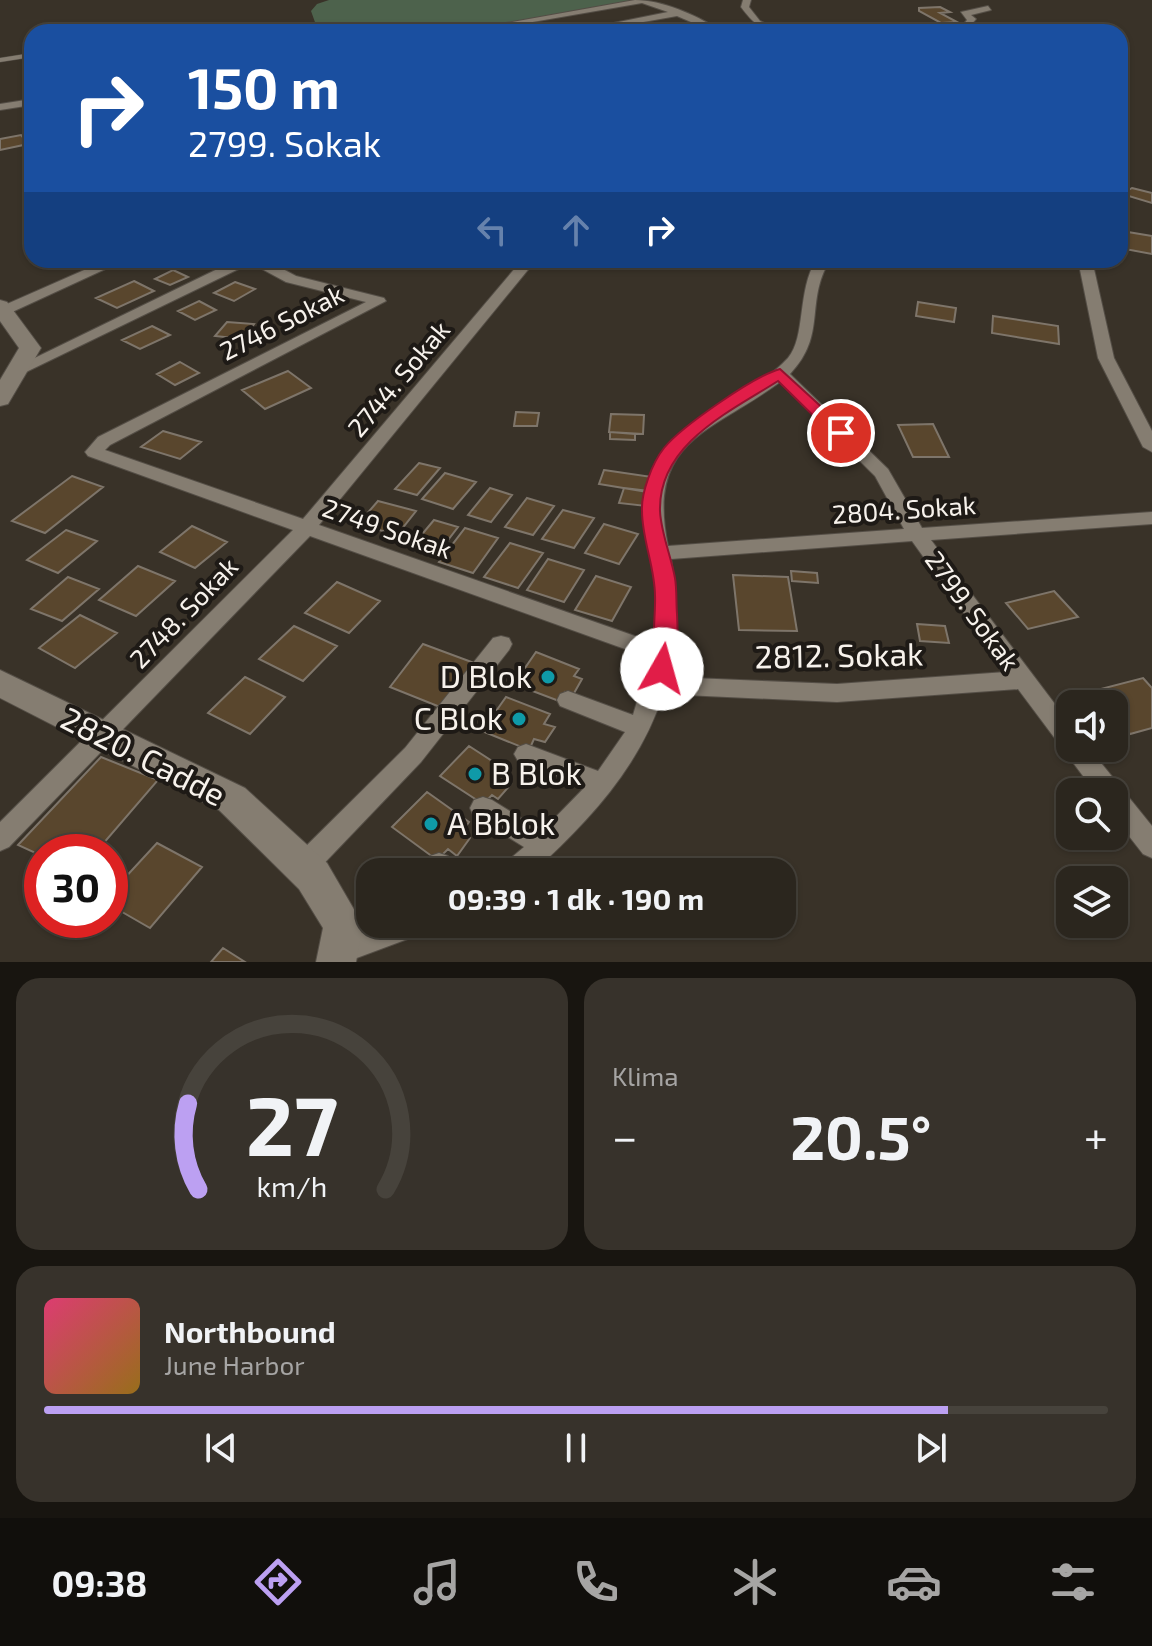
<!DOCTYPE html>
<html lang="tr">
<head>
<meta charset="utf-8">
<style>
	:root { --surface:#2b261e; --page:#37322b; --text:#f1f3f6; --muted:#a6a5a4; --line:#47433c; --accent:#bca0f2 }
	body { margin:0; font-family:"Exo 2",sans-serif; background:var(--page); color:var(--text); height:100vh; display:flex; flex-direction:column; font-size:30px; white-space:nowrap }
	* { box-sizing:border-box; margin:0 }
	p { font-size:26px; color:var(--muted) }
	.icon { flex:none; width:44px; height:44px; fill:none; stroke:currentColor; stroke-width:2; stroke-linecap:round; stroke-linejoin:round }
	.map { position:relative; height:962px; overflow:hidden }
	.panel { display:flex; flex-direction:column; gap:16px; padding:16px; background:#181510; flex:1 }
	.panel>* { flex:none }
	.guide { position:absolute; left:24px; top:24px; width:1104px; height:244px; border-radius:24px; box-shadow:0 2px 6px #0004,0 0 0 2px var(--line); background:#1a4fa0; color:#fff; overflow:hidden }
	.tools { position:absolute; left:1056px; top:690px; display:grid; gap:16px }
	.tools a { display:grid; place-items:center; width:72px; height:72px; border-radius:16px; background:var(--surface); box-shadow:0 2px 6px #0004,0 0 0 2px var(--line); font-size:40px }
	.speed { position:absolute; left:24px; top:834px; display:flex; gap:16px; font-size:40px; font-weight:700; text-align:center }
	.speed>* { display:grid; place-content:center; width:104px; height:104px; border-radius:50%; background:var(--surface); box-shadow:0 2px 6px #0004,0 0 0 2px var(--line); line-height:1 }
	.speed .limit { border:12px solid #d22; background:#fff; color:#111 }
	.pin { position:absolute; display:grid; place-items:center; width:68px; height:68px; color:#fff; margin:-34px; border:4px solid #fff; border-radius:50%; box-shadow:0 2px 8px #0007 }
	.me { position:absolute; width:88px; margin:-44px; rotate:7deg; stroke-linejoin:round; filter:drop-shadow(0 0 6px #0008) }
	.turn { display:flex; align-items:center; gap:28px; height:168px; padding:0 32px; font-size:36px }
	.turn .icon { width:104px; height:104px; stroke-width:2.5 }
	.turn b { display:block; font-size:56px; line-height:68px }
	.lanes { display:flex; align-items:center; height:76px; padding:0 32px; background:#0003; justify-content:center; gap:40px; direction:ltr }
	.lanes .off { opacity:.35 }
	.big { font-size:60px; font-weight:700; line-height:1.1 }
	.panel .widget { flex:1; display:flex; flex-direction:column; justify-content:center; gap:12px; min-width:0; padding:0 28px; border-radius:24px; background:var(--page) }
	.panel .dial { align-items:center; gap:0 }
	.dial svg { height:208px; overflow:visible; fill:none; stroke:var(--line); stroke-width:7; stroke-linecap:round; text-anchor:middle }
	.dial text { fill:var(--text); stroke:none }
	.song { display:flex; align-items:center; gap:24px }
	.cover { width:96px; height:96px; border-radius:12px; background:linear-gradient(135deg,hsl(340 70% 55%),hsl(40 70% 35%)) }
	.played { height:8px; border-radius:4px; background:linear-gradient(90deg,var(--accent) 85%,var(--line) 85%) }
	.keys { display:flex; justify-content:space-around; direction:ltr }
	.heat { display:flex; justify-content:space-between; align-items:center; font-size:44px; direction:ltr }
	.panel .tiles { flex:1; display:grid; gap:16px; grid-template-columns:1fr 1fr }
	.widget:last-child { grid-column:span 2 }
	.trip { position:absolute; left:356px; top:858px; width:440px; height:80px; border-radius:24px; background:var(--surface); box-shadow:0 2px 6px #0004,0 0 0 2px var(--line); font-weight:700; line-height:80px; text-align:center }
	.tabs { display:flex; height:128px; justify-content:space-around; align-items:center; background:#110f0c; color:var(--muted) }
	.tabs .icon { width:56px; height:56px }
	.tabs .on { color:var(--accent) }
	.tabs b { font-size:36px; color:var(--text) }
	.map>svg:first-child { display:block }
	.green { fill:#4d624c }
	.building { fill:#59462d; stroke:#7e756a; stroke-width:2 }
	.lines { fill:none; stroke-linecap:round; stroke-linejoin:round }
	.lane-casing { stroke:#544e46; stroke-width:5 }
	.street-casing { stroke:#544e46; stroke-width:2 }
	.secondary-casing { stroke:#544e46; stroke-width:2 }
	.lane { stroke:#857d71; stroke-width:4 }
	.street { fill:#857d71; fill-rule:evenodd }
	.secondary { fill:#857d71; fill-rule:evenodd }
	.route { fill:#e11d48; stroke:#92132f; stroke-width:2 }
	.culture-dot { fill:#0f9aa8; stroke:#1e1a16; stroke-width:3 }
	.labels { text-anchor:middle; stroke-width:8; stroke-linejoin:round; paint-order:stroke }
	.street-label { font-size:26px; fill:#f7f2ec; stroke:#1e1a16 }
	.near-street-label { font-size:32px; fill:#f7f2ec; stroke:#1e1a16 }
	.near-poi-label { font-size:32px; fill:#f7f2ec; stroke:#1e1a16; text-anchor:end }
</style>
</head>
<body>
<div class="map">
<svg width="1152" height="962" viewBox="0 0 1152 962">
	<rect width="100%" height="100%" fill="#393228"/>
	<!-- green -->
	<path class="green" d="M329 0H636L453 32H412L387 24 316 25 311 11 317 4Z"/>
	<!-- building -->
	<path class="building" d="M940 7 950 12 940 13 957 22 941 23 919 11V8Z
		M21 135 28 144 0 150V139Z
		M1132 188 1152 193V203L1122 194Z
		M1128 232 1152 236V254L1125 249Z
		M173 270 188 277 170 285 155 279Z
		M134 281 154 291 117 308 96 298Z
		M235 282 255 289 234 301 214 293Z
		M199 301 216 310 195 320 178 311Z
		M918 302 956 308 954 322 916 316Z
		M993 316 1058 326 1059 344 992 333Z
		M227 322 254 324 243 339 215 336Z
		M152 326 170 335 140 349 122 340Z
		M180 362 199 373 175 385 157 374Z
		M288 371 311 388 265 409 242 390Z
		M516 412 539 413 537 426H514Z
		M611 414 644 415 643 434 609 432Z
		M933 424 949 457H913L898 425Z
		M163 431 201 442 180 459 141 447Z
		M610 432 635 434V440L610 439Z
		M419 463 440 468 417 495 395 489Z
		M604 470 652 477 648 492 599 484Z
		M445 473 476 482 453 509 422 499Z
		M72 476 103 487 45 533 12 521Z
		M490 488 512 495 491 522 468 515Z
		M624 488 650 491 646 506 619 503Z
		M527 498 554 506 533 535 505 527Z
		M378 501 416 511 397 535 358 524Z
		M563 510 594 518 574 548 542 539Z
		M434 520 458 527 438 553 413 545Z
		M604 524 638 534 619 564 585 553Z
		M192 526 227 542 195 568 160 552Z
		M465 528 498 538 473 573 439 562Z
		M66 530 97 541 58 573 27 560Z
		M510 543 543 553 518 588 484 577Z
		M548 559 584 570 564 602 527 590Z
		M138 566 175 581 136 616 99 600Z
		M791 571 817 573 818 583 792 581Z
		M733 575 788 577 797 631 739 630Z
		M596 576 631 587 612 621 575 610Z
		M68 577 99 589 62 621 31 609Z
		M337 582 380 601 349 633 305 613Z
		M1054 591 1078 617 1028 629 1006 603Z
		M80 615 117 633 75 668 39 648Z
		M917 624 945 626 949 643 920 641Z
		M294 626 337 646 303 681 259 659Z
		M423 644 477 664 445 709 390 687Z
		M536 652 579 669 574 676 582 679 573 695 565 692 559 701 514 684Z
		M245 677 285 697 250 734 208 713Z
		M1143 678 1152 688V728L1130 734 1114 716V704H1104L1093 691Z
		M506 697 550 714 544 724 555 727 545 742 534 739 529 750 482 731Z
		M469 746 509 772 503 778 511 784 498 799 492 795 483 804 440 776Z
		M101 757 158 780 96 852H42V856L18 845Z
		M427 792 469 822 462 832 470 838 457 856 448 849 437 860 392 827Z
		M157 843 202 867 150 928 110 905V894Z
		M223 948 245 962H211Z"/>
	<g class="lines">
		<defs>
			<path id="lane" d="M0 60 32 55"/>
			<path id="street" d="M635 0C662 0 696 15 718 29L692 32 705 28 677 16 587 32H569L668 12 642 3 475 32H456Z
				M743 0H751L749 7 760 21 783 32C762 32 753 23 741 7Z
				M988 6 991 10 971 15 976 19 965 32H957L967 20 961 12Z
				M32 99V105L0 110V104Z
				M107 260H125L10 313H0V307Z
				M236 260H266L296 276 384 298 386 301 110 445 105 450 303 519 522 260H536L319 525 652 642C656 619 657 593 653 569 650 544 641 518 646 492 659 417 744 406 788 358 806 337 797 291 816 260H830C804 303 828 334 790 374L888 469 922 528 1152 512V524L931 540 1070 724V748H1089L1152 826V858L1143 854 1114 817V792H1095L1018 689 837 702 663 694C640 767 588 822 533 872H501L505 863 524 847 474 816 470 808 474 800 483 797 492 800 542 831 585 787 518 761 514 754 518 747 526 744 598 771 625 732 560 706 557 700 560 694 568 691 633 715 650 658 310 536 9 847 0 851V822L293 530 88 456 85 452 98 437 366 302 286 282 251 263 24 373 18 375 10 370ZM780 382 875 476 904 529 668 546C646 439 711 433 780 382ZM912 541 1006 672 837 684 669 677 675 655 673 651 675 585 671 559Z
				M1078 260H1092L1114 358 1152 431V452L1143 447 1098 358Z
				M501 636 509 638 512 644 509 650 421 762 312 876 303 879 294 876 290 867 294 858 405 748 493 638Z
				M439 853 448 856 459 872H429L426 865 430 856Z
				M376 924H427L423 933 413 937 346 962 328 961 324 951 328 941Z"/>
			<path id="secondary" d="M0 300 7 302 41 348 8 404 0 406V380L19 348 0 321Z
				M0 670 245 788 327 863 363 925 356 962H316L323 928 299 889 219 810 0 698Z"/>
		</defs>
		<!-- lane casing -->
		<use href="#lane" class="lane-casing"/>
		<!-- street casing -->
		<use href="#street" class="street-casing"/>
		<!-- secondary casing -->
		<use href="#secondary" class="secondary-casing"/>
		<!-- lane -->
		<use href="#lane" class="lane"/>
		<!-- street -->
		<use href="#street" class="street"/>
		<!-- secondary -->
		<use href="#secondary" class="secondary"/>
	</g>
	<!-- route -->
	<path class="route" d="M780 369 850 433 847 437H835L778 381C731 411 658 444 660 511 661 533 671 556 675 578 677 590 676 602 677 614 678 633 679 659 670 675H654C650 667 656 612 655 596 655 567 642 540 642 511 641 493 652 463 664 448 681 427 754 376 780 369Z"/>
	<!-- markers -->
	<g class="culture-dot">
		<circle cx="548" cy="677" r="8"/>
		<circle cx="519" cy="719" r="8"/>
		<circle cx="475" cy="774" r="8"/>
		<circle cx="431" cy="824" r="8"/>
	</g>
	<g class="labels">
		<!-- street labels -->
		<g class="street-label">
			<text transform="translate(282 323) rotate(-27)" y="9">2746 Sokak</text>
			<text transform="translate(399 379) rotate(-50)" y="9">2744. Sokak</text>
			<text transform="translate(904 510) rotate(-4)" y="9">2804. Sokak</text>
			<text transform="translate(387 529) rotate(19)" y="9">2749 Sokak</text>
			<text transform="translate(972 611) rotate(54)" y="9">2799. Sokak</text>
			<text transform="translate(184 613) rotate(-46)" y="9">2748. Sokak</text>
		</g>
		<!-- near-street labels -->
		<g class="near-street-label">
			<text transform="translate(839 656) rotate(-1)" y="11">2812. Sokak</text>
			<text transform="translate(143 757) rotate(27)" y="11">2820. Cadde</text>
		</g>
		<!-- near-poi labels -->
		<g class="near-poi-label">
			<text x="532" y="688">D Blok</text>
			<text x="503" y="730">C Blok</text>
			<text x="491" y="785" text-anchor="start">B Blok</text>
			<text x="447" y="835" text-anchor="start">A Bblok</text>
		</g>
	</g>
</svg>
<div class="tools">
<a><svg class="icon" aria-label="sound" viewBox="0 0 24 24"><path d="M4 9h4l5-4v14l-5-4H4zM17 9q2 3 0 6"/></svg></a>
<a><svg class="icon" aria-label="search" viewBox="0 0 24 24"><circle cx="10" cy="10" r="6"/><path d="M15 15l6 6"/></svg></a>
<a><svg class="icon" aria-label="layers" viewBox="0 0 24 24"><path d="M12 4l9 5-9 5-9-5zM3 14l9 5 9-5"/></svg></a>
</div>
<div class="speed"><div class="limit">30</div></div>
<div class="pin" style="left:841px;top:433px;background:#d93025"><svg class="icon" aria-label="arrive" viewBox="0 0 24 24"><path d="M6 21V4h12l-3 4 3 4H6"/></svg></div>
<svg class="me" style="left:662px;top:669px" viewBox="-20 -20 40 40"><circle r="19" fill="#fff"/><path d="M0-13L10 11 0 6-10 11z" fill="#e11d48"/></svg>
<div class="trip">09:39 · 1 dk · 190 m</div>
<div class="guide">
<div class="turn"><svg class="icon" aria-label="right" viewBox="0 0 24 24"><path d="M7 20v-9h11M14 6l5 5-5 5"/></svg><div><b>150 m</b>2799. Sokak</div></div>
<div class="lanes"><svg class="icon off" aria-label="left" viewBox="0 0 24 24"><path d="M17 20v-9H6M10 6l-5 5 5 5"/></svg><svg class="icon off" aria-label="ahead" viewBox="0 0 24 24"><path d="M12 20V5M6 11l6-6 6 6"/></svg><svg class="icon" aria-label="right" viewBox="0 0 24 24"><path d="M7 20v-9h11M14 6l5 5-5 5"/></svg></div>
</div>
</div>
<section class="panel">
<div class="tiles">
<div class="widget dial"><svg viewBox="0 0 100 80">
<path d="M14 69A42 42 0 1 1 86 69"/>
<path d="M14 69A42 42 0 0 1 10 36" stroke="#bca0f2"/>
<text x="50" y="56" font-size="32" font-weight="700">27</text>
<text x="50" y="72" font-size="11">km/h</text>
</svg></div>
<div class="widget"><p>Klima</p>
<div class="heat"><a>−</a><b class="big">20.5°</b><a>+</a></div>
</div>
<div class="widget">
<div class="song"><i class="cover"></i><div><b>Northbound</b><p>June Harbor</p></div></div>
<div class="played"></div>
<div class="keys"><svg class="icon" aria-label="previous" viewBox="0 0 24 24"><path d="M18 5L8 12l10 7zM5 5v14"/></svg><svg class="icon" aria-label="pause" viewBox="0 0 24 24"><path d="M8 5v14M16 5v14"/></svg><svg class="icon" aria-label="next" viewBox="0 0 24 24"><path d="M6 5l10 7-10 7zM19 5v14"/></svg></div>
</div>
</div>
</section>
<nav class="tabs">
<b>09:38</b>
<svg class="icon on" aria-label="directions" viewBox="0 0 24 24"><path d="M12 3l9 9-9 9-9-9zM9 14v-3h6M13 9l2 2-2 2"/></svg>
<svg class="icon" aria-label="music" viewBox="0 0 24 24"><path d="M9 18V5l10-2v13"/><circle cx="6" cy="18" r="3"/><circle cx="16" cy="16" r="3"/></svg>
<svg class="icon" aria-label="phone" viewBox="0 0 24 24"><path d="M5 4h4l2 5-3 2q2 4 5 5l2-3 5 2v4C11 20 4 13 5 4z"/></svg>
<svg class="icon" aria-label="climate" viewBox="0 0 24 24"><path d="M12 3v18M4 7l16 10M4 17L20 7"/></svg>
<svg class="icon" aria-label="car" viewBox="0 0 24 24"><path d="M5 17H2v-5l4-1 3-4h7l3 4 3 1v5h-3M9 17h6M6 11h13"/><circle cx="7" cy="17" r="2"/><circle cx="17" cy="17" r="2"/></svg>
<svg class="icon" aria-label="filters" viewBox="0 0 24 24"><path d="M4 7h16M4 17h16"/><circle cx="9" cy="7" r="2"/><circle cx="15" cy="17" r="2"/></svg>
</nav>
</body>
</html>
